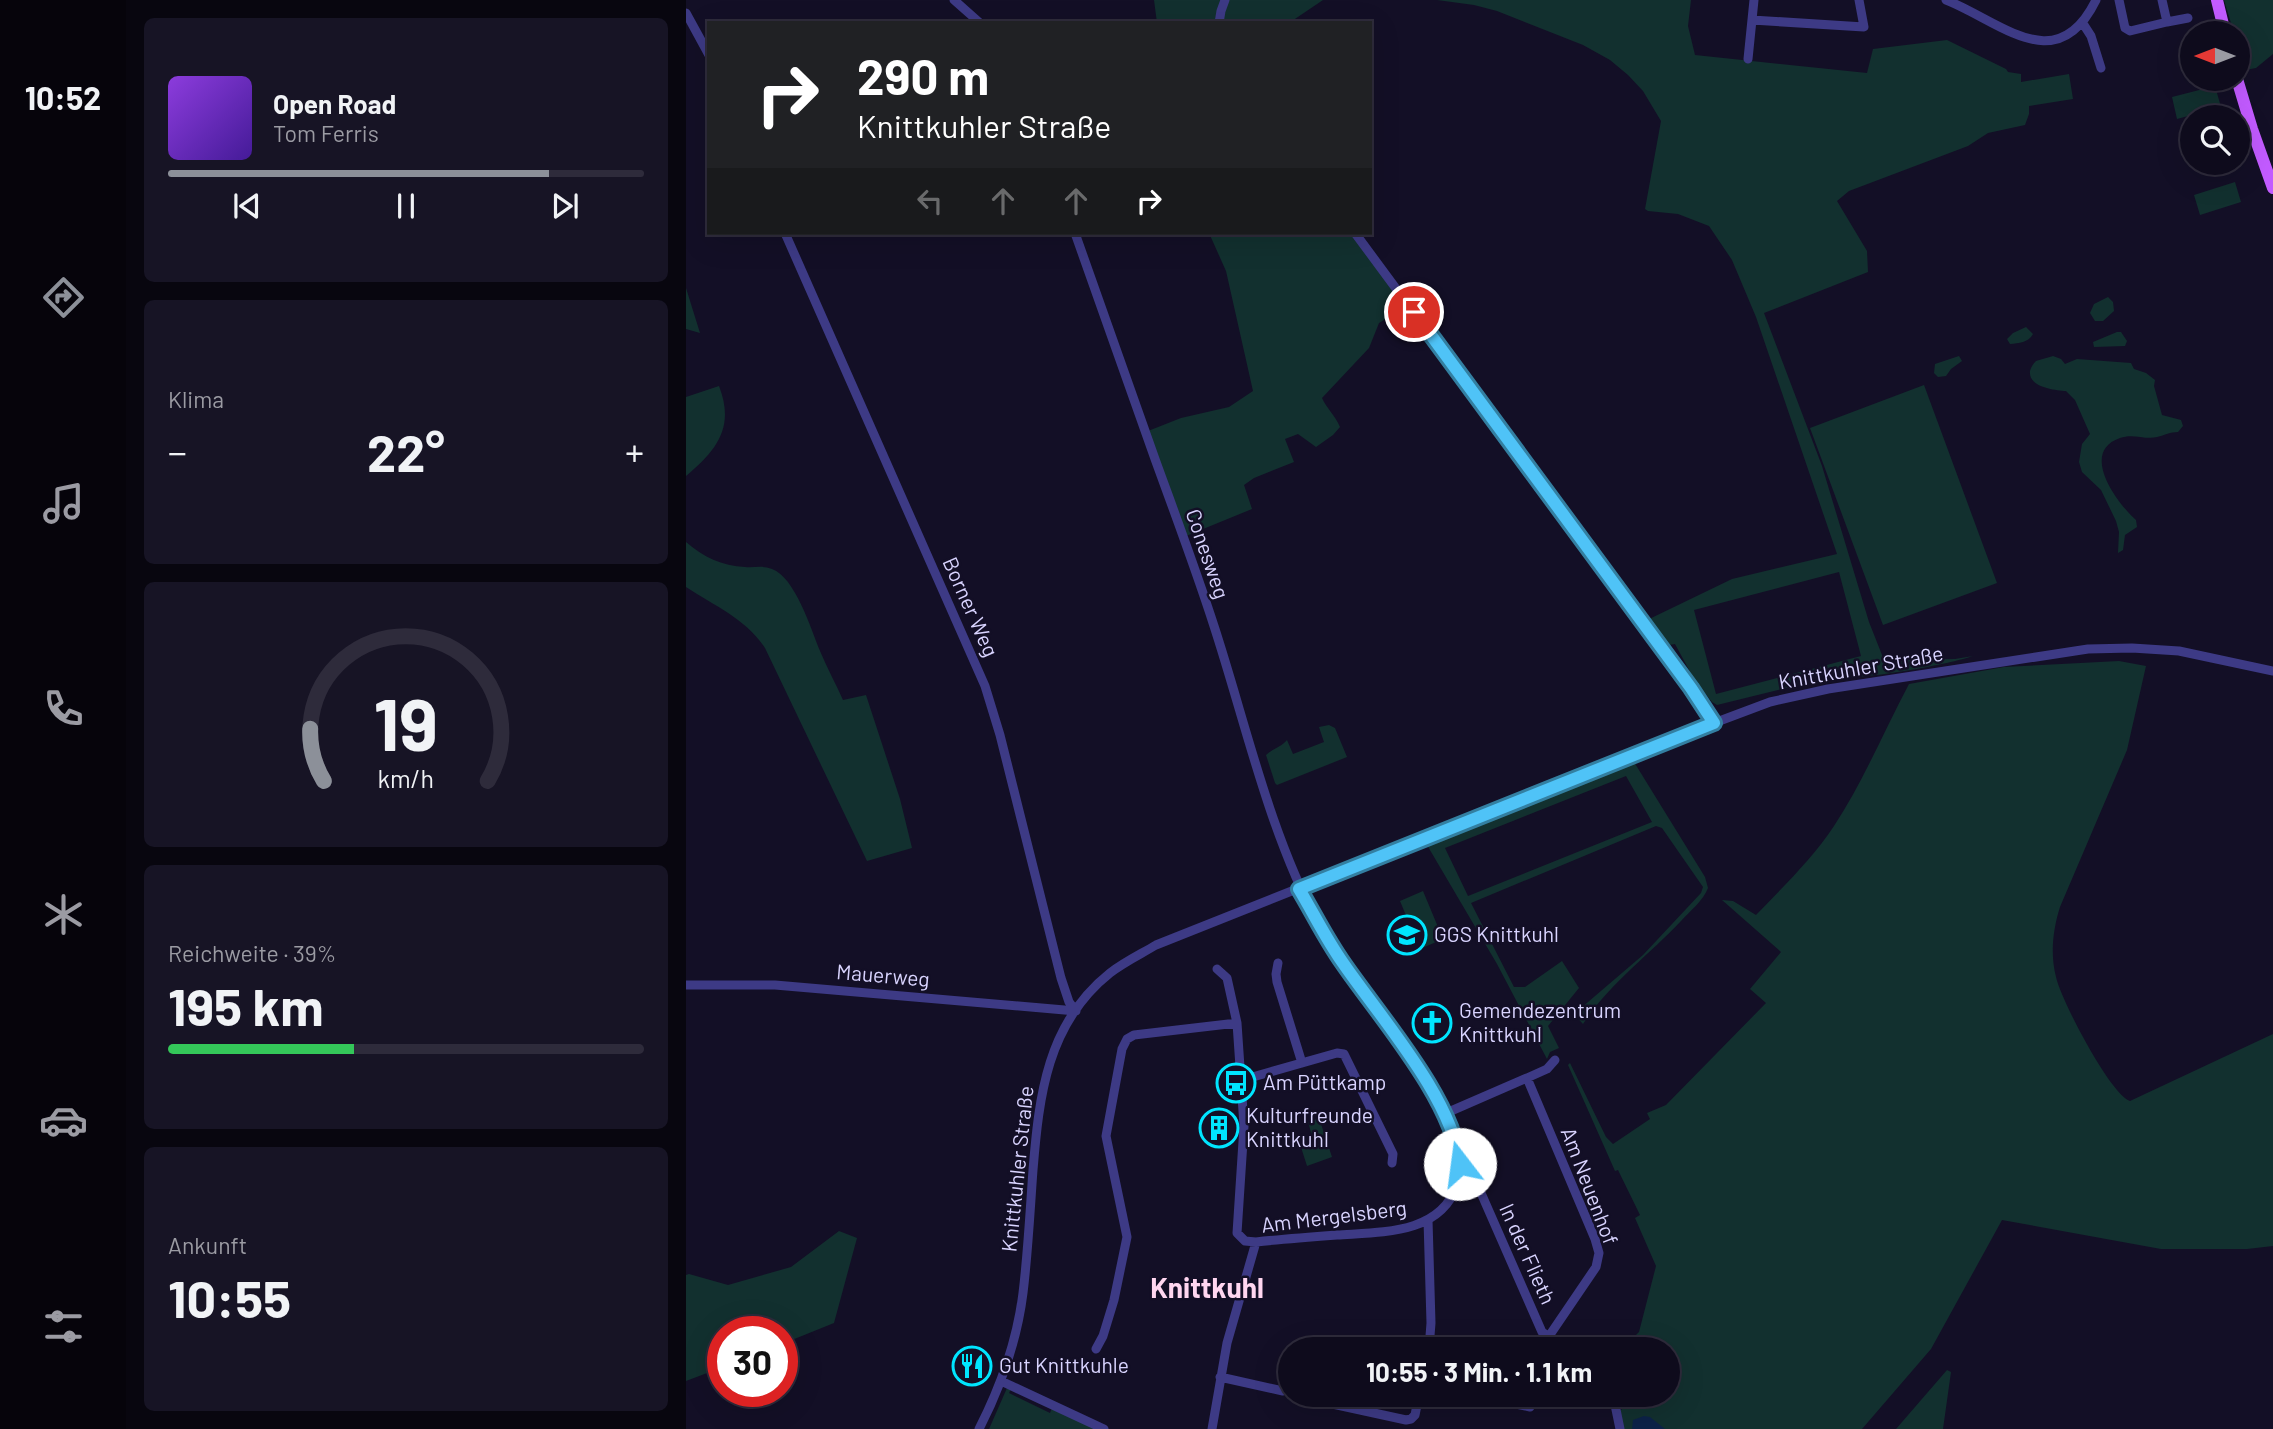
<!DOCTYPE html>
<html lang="de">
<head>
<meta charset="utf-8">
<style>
	:root { --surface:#0e0b1c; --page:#171425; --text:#f1f3f6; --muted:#9b9ba3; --line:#2e2b3b; --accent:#8c9099 }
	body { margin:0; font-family:Barlow,sans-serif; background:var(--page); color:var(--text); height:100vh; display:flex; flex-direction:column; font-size:26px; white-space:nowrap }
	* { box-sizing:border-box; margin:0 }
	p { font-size:23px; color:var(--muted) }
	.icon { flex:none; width:38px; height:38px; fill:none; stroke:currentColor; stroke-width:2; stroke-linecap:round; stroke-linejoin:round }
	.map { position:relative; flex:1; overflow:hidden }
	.side { display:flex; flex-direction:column; gap:18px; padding:18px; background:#08060f; width:560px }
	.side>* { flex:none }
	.guide { position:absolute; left:21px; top:21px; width:665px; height:214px; border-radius:0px; box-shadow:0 7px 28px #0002,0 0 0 2px var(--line); background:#202124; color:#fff; overflow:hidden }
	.needle { width:46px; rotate:270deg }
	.controls { position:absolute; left:1494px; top:21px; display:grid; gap:14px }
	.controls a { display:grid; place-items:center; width:70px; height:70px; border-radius:50%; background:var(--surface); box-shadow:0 7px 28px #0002,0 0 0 2px var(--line); font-size:35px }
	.speed { position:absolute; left:21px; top:1316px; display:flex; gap:14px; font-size:35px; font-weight:700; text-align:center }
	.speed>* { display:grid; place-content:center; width:91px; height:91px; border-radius:50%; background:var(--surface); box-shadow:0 7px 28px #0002,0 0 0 2px var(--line); line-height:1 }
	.speed .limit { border:10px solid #d22; background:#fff; color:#111 }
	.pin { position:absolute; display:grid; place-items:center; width:60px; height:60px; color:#fff; margin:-30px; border:4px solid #fff; border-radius:50%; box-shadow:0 2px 7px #0007 }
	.me { position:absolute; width:77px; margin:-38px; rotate:345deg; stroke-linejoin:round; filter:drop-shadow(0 0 5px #0008) }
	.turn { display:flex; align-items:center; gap:24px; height:147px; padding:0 35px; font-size:32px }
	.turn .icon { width:91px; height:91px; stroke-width:2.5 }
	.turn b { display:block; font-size:49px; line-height:60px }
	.lanes { display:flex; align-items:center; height:66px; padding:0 35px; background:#0003; justify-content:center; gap:35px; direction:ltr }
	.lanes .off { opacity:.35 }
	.big { font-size:52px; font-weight:700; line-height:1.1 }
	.side .tile { flex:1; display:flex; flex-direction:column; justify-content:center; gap:10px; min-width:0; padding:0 24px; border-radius:10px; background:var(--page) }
	.side .dial { align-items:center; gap:0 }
	.dial svg { height:182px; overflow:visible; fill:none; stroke:var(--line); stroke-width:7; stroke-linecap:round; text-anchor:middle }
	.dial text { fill:var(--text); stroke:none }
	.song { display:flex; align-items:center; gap:21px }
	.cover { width:84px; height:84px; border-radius:10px; background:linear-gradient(135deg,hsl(270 70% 55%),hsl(260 70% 35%)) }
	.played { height:7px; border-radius:4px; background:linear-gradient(90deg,var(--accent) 80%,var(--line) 80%) }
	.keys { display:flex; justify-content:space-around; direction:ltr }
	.heat { display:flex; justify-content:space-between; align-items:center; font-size:38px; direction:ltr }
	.charge { height:10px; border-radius:5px; background:linear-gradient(90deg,#34c759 39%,var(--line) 0) }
	.trip { position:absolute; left:592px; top:1337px; width:402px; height:70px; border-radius:35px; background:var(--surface); box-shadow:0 7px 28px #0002,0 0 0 2px var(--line); font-weight:700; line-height:70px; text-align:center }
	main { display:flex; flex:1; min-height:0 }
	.tab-bar { display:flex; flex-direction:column; width:126px; justify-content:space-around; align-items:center; background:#06040b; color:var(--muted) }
	.tab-bar .icon { width:49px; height:49px }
	.tab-bar .selected { color:var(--accent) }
	.tab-bar b { font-size:32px; color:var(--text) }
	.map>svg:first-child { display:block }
	.green { fill:#12302f; fill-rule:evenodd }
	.water { fill:#0c2248 }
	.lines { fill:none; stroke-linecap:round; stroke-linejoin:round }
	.minor { stroke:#3d3a85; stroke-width:9 }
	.major { stroke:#c25bff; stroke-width:12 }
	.route-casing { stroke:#337fa1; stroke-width:18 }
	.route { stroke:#4fc3f7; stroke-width:12 }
	.labels { text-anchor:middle; stroke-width:5; stroke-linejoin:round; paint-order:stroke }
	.street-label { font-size:21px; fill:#d9d4ff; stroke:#130f26 }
	.poi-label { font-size:21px; fill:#d9d4ff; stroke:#130f26; text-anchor:start }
	.district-label { font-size:28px; font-weight:bold; fill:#ffd6f0; stroke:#130f26 }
</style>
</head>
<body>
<main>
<nav class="tab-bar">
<b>10:52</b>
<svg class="icon selected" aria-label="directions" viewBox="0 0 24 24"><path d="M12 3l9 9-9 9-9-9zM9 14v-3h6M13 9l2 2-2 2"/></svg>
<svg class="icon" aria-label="music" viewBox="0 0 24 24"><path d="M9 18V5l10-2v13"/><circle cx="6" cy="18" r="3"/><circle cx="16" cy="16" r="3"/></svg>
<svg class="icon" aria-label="phone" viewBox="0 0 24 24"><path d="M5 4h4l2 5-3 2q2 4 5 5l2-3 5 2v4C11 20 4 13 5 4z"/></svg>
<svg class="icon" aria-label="climate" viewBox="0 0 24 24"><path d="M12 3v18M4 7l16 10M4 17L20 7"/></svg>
<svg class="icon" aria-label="car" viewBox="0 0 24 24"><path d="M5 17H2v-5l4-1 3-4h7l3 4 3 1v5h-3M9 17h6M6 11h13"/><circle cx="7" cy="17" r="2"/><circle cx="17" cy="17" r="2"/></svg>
<svg class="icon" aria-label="filters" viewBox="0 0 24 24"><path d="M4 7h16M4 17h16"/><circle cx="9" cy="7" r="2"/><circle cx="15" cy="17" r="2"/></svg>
</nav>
<section class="side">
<div class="tile">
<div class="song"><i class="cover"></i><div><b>Open Road</b><p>Tom Ferris</p></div></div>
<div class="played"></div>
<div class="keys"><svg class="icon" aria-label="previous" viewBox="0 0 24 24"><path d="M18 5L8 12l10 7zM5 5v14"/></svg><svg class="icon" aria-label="pause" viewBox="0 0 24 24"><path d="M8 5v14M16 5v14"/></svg><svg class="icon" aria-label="next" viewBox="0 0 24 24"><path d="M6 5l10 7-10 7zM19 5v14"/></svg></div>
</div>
<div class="tile"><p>Klima</p>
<div class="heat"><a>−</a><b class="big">22°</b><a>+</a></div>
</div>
<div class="tile dial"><svg viewBox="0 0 100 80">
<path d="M14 69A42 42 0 1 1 86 69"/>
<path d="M14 69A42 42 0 0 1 8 46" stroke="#8c9099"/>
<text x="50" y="56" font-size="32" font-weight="700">19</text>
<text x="50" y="72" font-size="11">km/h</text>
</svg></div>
<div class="tile"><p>Reichweite · 39%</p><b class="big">195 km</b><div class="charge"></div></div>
<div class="tile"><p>Ankunft</p><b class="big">10:55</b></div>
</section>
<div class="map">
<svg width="1587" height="1429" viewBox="0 0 1587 1429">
	<rect width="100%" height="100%" fill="#130f26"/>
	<!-- green -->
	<path class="green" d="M468 0H534L533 23H471Z
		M542 0H637L603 23H534Z
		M751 0H1005L1002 26 1009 55 1181 73 1187 49 1261 40 1320 69 1322 72 1335 74V82L1383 74 1387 99 1343 106V114L1339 125 1302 133 1282 146 1163 191 1151 201 1181 251 1182 272 1078 313 1136 466 1183 622 1198 660 1269 659 1287 656C1265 664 1152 686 1136 674L1119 677 1117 684 1031 705 1026 702 1008 679 989 644 977 646 957 622 1046 579 1151 554 1070 317 1046 260 1023 226 992 214 962 211 959 209 975 121 957 91 942 75 924 60 897 45 811 11 788 5ZM1153 572 1175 656 1030 694 1008 610Z
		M1538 0H1587V54L1570 68 1559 70 1552 48V33H1548Z
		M1529 86 1535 107 1491 119 1486 97Z
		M1549 182 1555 202 1514 215 1508 195Z
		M523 233H668L722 306 693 323 683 348 636 398C641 409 649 415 654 427L647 435 630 447 612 434 599 439 608 462 568 478 558 485 566 509 500 536 462 431 495 418 543 407 567 391 540 271Z
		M0 288 14 333 0 329Z
		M1422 297 1427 302 1428 311 1417 321H1409L1404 313 1408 304Z
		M1340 327 1347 334C1342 343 1333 343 1324 344L1321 339 1327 333Z
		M1431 332H1435L1441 341 1439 346 1408 347 1407 342Z
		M1273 356 1276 361 1265 369 1260 376 1252 377 1248 373 1249 364Z
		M1367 356 1375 359 1379 364 1391 359 1445 363 1448 369 1460 373 1469 380 1468 386 1476 415 1495 420 1497 426 1492 432C1484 432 1479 435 1471 437 1459 440 1447 433 1434 438 1393 452 1431 503 1450 520L1451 527 1439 535 1437 550 1432 553 1433 532 1430 521 1415 490 1396 472 1393 462 1396 444 1404 434 1389 400 1380 391C1368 390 1342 387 1344 371 1345 367 1347 364 1350 361 1355 359 1362 358 1367 356Z
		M1238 385 1311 583 1197 625 1124 428Z
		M33 386C49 427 31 450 0 476V397Z
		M0 542C17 557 36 566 59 567 68 568 77 565 86 569 109 577 125 629 134 651 141 668 150 684 157 700L180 695 214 799 226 848 181 861 79 648C59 618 30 607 0 587Z
		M1433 661 1460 666 1441 750 1374 907C1367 929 1364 954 1370 977 1375 1000 1424 1094 1444 1101L1587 1034V1246L1561 1249H1475L1316 1220 1245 1349 1176 1429H936L934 1411 938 1407 937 1400H932L930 1395H982V1349H936L953 1332 970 1266 949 1218 954 1215 932 1170 929 1171 882 1065 884 1063 920 1137 927 1144 964 1119 961 1113 980 1105 1080 1003 1064 989 1095 952 1036 900 1047 901 1070 915C1097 887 1126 859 1148 826 1177 782 1198 731 1223 684L1318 667Z
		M643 725 649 728 661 757 591 785 589 783 580 755C588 748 595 747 601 740L607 754 638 742 633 727Z
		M948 762 1019 877 1022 888C1017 901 1004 911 995 921 963 955 922 985 897 1024L888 1014 957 955 1015 893 1017 887 976 828 970 826 785 903 828 987H839L876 961 893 988 862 1026 873 1048 864 1052 861 1059 811 964 741 845ZM940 776 966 822 782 896 759 848Z
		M737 891 757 939 734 949 714 901Z
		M633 1118 646 1157 621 1166 613 1141 626 1136 622 1122Z
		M153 1231 171 1238 148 1323 96 1344V1332H37V1367L0 1381V1275L3 1274 42 1285 105 1267Z
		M1261 1370 1265 1372 1257 1429H1210Z
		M321 1388 325 1389 323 1393 364 1413 366 1408 411 1429H303Z"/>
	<!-- water -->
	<path class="water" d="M958 1416 964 1417 979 1429H946L947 1420Z"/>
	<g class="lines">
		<!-- minor -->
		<path class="minor" d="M268 0 294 23
			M1260 0C1314 21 1371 80 1410 0
			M1433 0 1439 28 1444 31 1481 22 1476 0
			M0 13 23 55
			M1066 20 1178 27 1173 0
			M1396 22 1405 36 1415 68
			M1481 22 1502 18
			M533 23 535 11 539 0
			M1062 59 1068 0
			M99 233 299 686 314 735 375 978 383 1002 390 1011
			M389 233C416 308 442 384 469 459 489 514 510 570 528 626 560 724 583 832 632 923 664 982 792 1121 771 1185 754 1235 694 1232 651 1235 624 1237 597 1239 570 1242L559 1241 551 1233 558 1126 551 1023
			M669 233 1005 688 1028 723
			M592 963 590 974 591 982 616 1063
			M0 985H89L390 1011
			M841 1078 861 1069 869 1060
			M556 1080 651 1053 658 1054 707 1154 706 1163
			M758 1114 841 1078 909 1239 913 1253 910 1267 857 1345 856 1349
			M774 1171 788 1177 856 1332 880 1349
			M742 1220 745 1323 743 1349
			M410 1349 417 1336 428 1300 441 1237 420 1136 436 1049 441 1039 448 1035 551 1023 541 978 531 969
			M534 1377 597 1391
			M315 1381 418 1429
			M638 1395 642 1403 720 1420 725 1419 729 1415 733 1395
			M786 1395 844 1407 847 1395
			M927 1395 934 1429
			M293 1429C315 1386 331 1341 337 1293 342 1252 344 1211 347 1170 353 1096 361 1023 424 973 438 962 455 954 470 945L1028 723 1084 702 1142 689 1402 649 1446 648 1493 651 1587 671
			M526 1429 541 1343 570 1242"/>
		<!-- major -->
		<path class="major" d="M1531 0 1539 33
			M1551 79 1566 129 1587 188"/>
	</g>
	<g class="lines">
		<defs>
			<path id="route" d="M728 312 1005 688 1028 723 613 889C628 914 640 939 657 963 694 1017 767 1099 774 1164"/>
		</defs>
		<!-- route casing -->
		<use href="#route" class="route-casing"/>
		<!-- route -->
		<use href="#route" class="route"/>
	</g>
	<!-- icons -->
	<defs>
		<symbol id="school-ring" viewBox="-11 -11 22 22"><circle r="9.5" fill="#130f26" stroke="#00e5ff" stroke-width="1.5"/><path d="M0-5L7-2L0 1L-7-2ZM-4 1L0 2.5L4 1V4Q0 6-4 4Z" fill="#00e5ff"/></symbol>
		<symbol id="church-ring" viewBox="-11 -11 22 22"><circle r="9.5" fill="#130f26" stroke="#00e5ff" stroke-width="1.5"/><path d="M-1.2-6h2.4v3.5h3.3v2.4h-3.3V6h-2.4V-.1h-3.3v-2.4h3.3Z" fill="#00e5ff"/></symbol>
		<symbol id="bus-ring" viewBox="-11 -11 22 22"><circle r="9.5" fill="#130f26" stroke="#00e5ff" stroke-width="1.5"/><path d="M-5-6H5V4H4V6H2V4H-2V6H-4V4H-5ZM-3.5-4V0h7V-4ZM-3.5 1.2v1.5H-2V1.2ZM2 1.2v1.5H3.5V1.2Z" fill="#00e5ff"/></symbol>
		<symbol id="building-ring" viewBox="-11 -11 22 22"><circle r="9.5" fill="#130f26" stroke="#00e5ff" stroke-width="1.5"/><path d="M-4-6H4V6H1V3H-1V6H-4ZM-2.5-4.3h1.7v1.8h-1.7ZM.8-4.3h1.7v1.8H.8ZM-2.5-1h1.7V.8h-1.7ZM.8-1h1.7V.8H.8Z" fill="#00e5ff"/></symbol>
		<symbol id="restaurant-ring" viewBox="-11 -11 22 22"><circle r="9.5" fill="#130f26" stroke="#00e5ff" stroke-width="1.5"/><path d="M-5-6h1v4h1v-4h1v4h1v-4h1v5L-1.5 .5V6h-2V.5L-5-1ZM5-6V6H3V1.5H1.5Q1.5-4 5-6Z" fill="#00e5ff"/></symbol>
	</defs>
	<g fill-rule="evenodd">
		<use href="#school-ring" x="699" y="913" width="44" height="44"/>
		<use href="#church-ring" x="724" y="1001" width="44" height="44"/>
		<use href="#bus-ring" x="528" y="1061" width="44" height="44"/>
		<use href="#building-ring" x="511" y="1106" width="44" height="44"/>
		<use href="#restaurant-ring" x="264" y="1344" width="44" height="44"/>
	</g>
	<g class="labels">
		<!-- street labels -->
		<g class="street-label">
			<text transform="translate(521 554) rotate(71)" y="7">Conesweg</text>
			<text transform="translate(284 607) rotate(66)" y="7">Borner Weg</text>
			<text transform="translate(1175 668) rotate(-10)" y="7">Knittkuhler Straße</text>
			<text transform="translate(197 976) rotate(5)" y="7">Mauerweg</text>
			<text transform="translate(332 1169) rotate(-84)" y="7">Knittkuhler Straße</text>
			<text transform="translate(903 1186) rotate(69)" y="7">Am Neuenhof</text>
			<text transform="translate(648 1217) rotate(-7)" y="7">Am Mergelsberg</text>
			<text transform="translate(841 1254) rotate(66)" y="7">In der Flieth</text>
		</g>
		<!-- poi labels -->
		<g class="poi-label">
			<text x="748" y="942">GGS Knittkuhl</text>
			<text x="773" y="1018">Gemendezentrum<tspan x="773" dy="24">Knittkuhl</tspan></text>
			<text x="577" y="1090">Am Püttkamp</text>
			<text x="560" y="1123">Kulturfreunde<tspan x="560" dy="24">Knittkuhl</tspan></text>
			<text x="313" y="1373">Gut Knittkuhle</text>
		</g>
		<!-- district labels -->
		<g class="district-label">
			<text x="521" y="1298">Knittkuhl</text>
		</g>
	</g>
</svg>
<div class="controls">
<a><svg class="needle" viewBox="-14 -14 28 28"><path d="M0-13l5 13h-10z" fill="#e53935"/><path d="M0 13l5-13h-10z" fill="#9b9ba3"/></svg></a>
<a><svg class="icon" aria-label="search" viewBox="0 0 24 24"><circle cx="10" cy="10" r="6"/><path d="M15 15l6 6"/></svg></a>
</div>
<div class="speed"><div class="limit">30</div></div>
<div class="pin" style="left:728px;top:312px;background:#d93025"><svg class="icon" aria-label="arrive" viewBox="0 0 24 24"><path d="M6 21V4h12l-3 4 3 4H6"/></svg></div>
<svg class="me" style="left:774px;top:1164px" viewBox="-20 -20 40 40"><circle r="19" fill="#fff"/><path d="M0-13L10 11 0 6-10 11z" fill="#4fc3f7"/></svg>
<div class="trip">10:55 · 3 Min. · 1.1 km</div>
<div class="guide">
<div class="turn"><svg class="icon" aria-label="right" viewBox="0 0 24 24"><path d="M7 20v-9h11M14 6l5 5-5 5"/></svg><div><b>290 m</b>Knittkuhler Straße</div></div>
<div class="lanes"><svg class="icon off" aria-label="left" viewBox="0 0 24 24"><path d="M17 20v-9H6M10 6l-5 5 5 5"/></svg><svg class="icon off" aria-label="ahead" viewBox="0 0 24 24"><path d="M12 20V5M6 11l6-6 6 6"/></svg><svg class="icon off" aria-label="ahead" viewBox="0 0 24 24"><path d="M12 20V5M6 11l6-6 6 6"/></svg><svg class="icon" aria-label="right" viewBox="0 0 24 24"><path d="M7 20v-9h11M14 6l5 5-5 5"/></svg></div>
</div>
</div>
</main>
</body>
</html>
